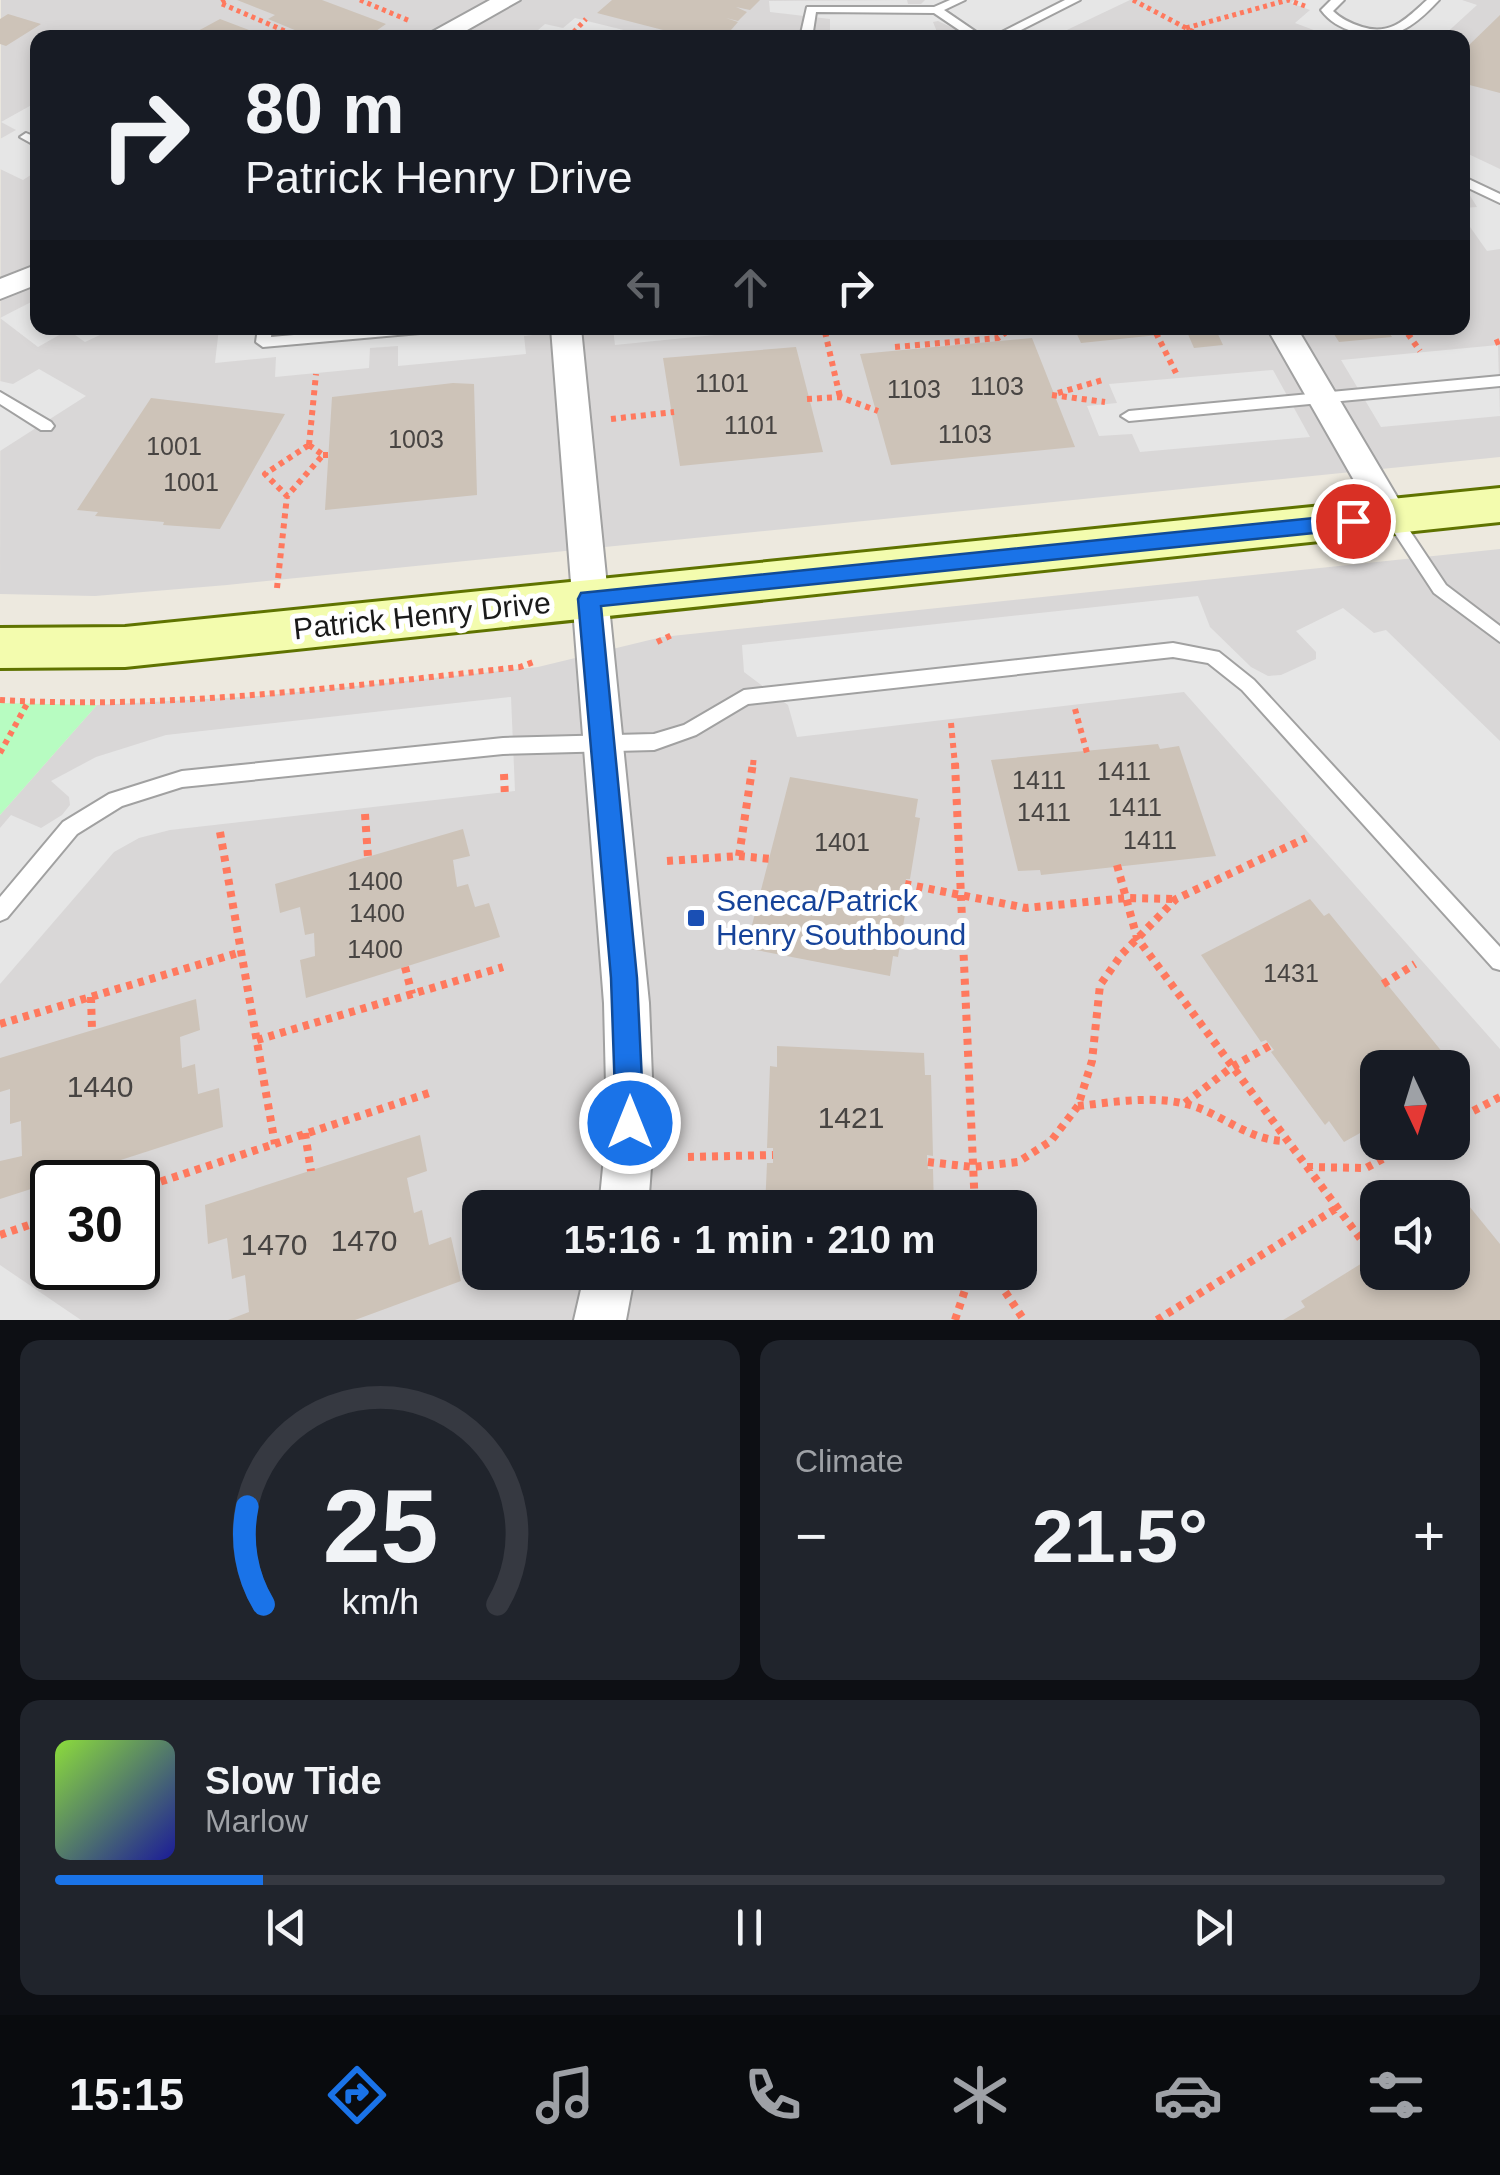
<!DOCTYPE html>
<html lang="en">
<head>
<meta charset="utf-8">
<style>
	:root { --surface:#171b24; --page:#20242c; --text:#f1f3f6; --muted:#9ea1a6; --line:#363941; --accent:#1a73e8 }
	body { margin:0; font-family:Arial,sans-serif; background:var(--page); color:var(--text); height:100vh; display:flex; flex-direction:column; font-size:38px; white-space:nowrap }
	* { box-sizing:border-box; margin:0 }
	p { font-size:32px; color:var(--muted) }
	.icon { flex:none; width:55px; height:55px; fill:none; stroke:currentColor; stroke-width:2; stroke-linecap:round; stroke-linejoin:round }
	.map { position:relative; height:1320px; overflow:hidden }
	.side { display:flex; flex-direction:column; gap:20px; padding:20px; background:#0d0f14; flex:1 }
	.side>* { flex:none }
	.hud { position:absolute; left:30px; top:30px; width:1440px; height:305px; border-radius:20px; box-shadow:0 5px 15px #0003; background:#171b24; color:var(--text); overflow:hidden }
	.needle { width:65px; rotate:176deg }
	.tools { position:absolute; left:1360px; top:1050px; display:grid; gap:20px }
	.tools a { display:grid; place-items:center; width:110px; height:110px; border-radius:20px; background:var(--surface); box-shadow:0 5px 15px #0003; font-size:50px }
	.speed { position:absolute; left:30px; top:1160px; display:flex; gap:20px; font-size:50px; font-weight:700; text-align:center }
	.speed>* { display:grid; place-content:center; width:130px; height:130px; border-radius:50%; background:var(--surface); box-shadow:0 5px 15px #0003; line-height:1 }
	.speed .limit { border:5px solid #111; border-radius:15px; background:#fff; color:#111 }
	.pin { position:absolute; display:grid; place-items:center; width:85px; height:85px; color:#fff; margin:-42px; border:5px solid #fff; border-radius:50%; box-shadow:0 2px 10px #0007 }
	.me { position:absolute; width:110px; margin:-55px; rotate:0deg; stroke-linejoin:round; filter:drop-shadow(0 0 8px #0008) }
	.turn { display:flex; align-items:center; gap:35px; height:210px; padding:0 50px; font-size:45px }
	.turn .icon { width:130px; height:130px; stroke-width:2.5 }
	.turn b { display:block; font-size:70px; line-height:85px }
	.lanes { display:flex; align-items:center; height:95px; padding:0 50px; background:#0003; justify-content:center; gap:50px; direction:ltr }
	.lanes .off { opacity:.35 }
	.big { font-size:75px; font-weight:700; line-height:1.1 }
	.side .tile { flex:1; display:flex; flex-direction:column; justify-content:center; gap:15px; min-width:0; padding:0 35px; border-radius:20px; background:var(--page) }
	.side .dial { align-items:center; gap:0 }
	.dial svg { height:260px; overflow:visible; fill:none; stroke:var(--line); stroke-width:7; stroke-linecap:round; text-anchor:middle }
	.dial text { fill:var(--text); stroke:none }
	.song { display:flex; align-items:center; gap:30px }
	.cover { width:120px; height:120px; border-radius:15px; background:linear-gradient(135deg,hsl(90 70% 55%),hsl(240 70% 35%)) }
	.played { height:10px; border-radius:5px; background:linear-gradient(90deg,var(--accent) 15%,var(--line) 15%) }
	.keys { display:flex; justify-content:space-around; direction:ltr }
	.heat { display:flex; justify-content:space-between; align-items:center; font-size:55px; direction:ltr }
	.side .tiles { flex:1; display:grid; gap:20px; grid-template-columns:1fr 1fr }
	.tile:last-child { grid-column:span 2 }
	.trip { position:absolute; left:462px; top:1190px; width:575px; height:100px; border-radius:20px; background:var(--surface); box-shadow:0 5px 15px #0003; font-weight:700; line-height:100px; text-align:center }
	.menu { display:flex; height:160px; justify-content:space-around; align-items:center; background:#090b0e; color:var(--muted) }
	.menu .icon { width:70px; height:70px }
	.menu .on { color:var(--accent) }
	.menu b { font-size:45px; color:var(--text) }
	.map>svg:first-child { display:block }
	.residential { fill:#d9d7d7; fill-rule:evenodd }
	.park { fill:#b7fcc1 }
	.parking { fill:#e6e6e6 }
	.building { fill:#cdc3b8 }
	.lines { fill:none; stroke-linecap:round; stroke-linejoin:round }
	.service-casing { stroke:#a1a1a1; stroke-width:4 }
	.minor-casing { stroke:#a1a1a1; stroke-width:4 }
	.secondary-casing { stroke:#5f7300; stroke-width:6 }
	.path-far2 { stroke:#ff795e; stroke-width:5; stroke-dasharray:4 4; stroke-linecap:butt }
	.path-far1 { stroke:#ff795e; stroke-width:6; stroke-dasharray:5 5; stroke-linecap:butt }
	.path { stroke:#ff795e; stroke-width:8; stroke-dasharray:6 6; stroke-linecap:butt }
	.service { fill:#fff; fill-rule:evenodd }
	.minor { fill:#fff; fill-rule:evenodd }
	.secondary { fill:#f3fcae; fill-rule:evenodd }
	.route { fill:#1a73e8; stroke:#114b97; stroke-width:2.5 }
	.transit-dot { fill:#1a4fb4; stroke:#fff; stroke-width:4 }
	.labels { text-anchor:middle; stroke-width:10; stroke-linejoin:round; paint-order:stroke }
	.number-label { font-size:25px; fill:#474442 }
	.street-label { font-size:30px; fill:#1a1a1a; stroke:#fff }
	.transit-label { font-size:30px; fill:#164399; stroke:#fff; text-anchor:start }
	.near-number-label { font-size:30px; fill:#474442 }
</style>
</head>
<body>
<div class="map">
<svg width="1500" height="1320" viewBox="0 0 1500 1320">
	<rect width="100%" height="100%" fill="#ede9df"/>
	<!-- residential -->
	<path class="residential" d="M1 0H1500V457L227 585 95 596 0 594ZM38 38H1462V328H38Z
		M1500 549V1320H0V815L97 705 259 696 538 667 662 637ZM1378 1068H1452V1142H1378ZM52 1182H138V1268H52ZM1378 1198H1452V1272H1378ZM480 1208H1020V1272H480Z"/>
	<!-- park -->
	<path class="park" d="M0 703 97 705 0 815Z"/>
	<!-- parking -->
	<path class="parking" d="M907 0 908 4H921L925 0H1130L1050 38 972 37 938 21 933 22 937 32 830 30V19L770 12 769 1Z
		M1295 0H1462L1477 5 1442 37 1335 38 1295 23 1310 10 1291 3Z
		M575 18 652 37H530L545 24 563 28Z
		M37 102V171L23 180 0 169V139L16 130 1 122Z
		M1462 151 1500 169V249L1487 251 1463 217V208L1477 207 1469 194H1463Z
		M37 299 38 328H115L85 342 68 330 38 347 0 318Z
		M219 328H293V331L532 328 533 335 524 336 526 354 398 366V346L370 348 369 368 275 377 276 357 215 363Z
		M613 328H764L765 330 615 345Z
		M1498 345 1500 416 1381 427 1341 360Z
		M39 369 86 396 0 451V381L13 384Z
		M1273 370 1310 437 1140 452 1132 434 1099 436 1087 406 1117 403 1109 384Z
		M1198 596 1210 627 1251 667 1268 676 1281 675 1316 659V652L1296 631 1343 608 1374 633 1386 630 1500 741V1049L1184 692 797 737 788 705 744 672 742 645Z
		M511 697 515 791 170 830 139 838 114 852 0 984V828L11 815 41 828 62 815 70 805 69 797 51 781 96 757 166 735Z
		M0 1265 81 1320H0Z"/>
	<!-- building -->
	<path class="building" d="M237 0H322L386 24 366 38H314L268 19 275 15Z
		M612 0H760L750 10 736 7 747 12 738 21 726 18 738 22 724 38H694L597 13Z
		M8 14 41 24 6 46 0 44V19Z
		M1500 15V93L1462 83V47L1466 48Z
		M220 19 249 30 262 38H185Z
		M1074 328H1215L1223 345 1194 348 1187 332 1081 343Z
		M1330 328H1386L1392 337 1339 342Z
		M1032 338 1075 447 891 465 860 354Z
		M796 347 823 452 680 466 663 358Z
		M453 383 474 384 477 495 325 510 332 397Z
		M151 398 285 414 220 529 163 525 164 522 95 516 98 512 77 510Z
		M1158 744 1160 749 1179 746 1216 856 1041 875 1040 870 1018 871 991 760Z
		M790 777 918 799 915 817 920 818 910 879H906L904 889 909 890 898 957 893 956 890 976 751 949 755 930 751 929Z
		M463 829 470 856 453 860 457 887 468 884 475 907 489 903 500 937 306 998 300 960 315 956 314 933 305 935 300 907 280 913 275 884Z
		M1310 899 1324 916 1329 913 1461 1075 1452 1080V1068H1378V1123L1344 1142 1329 1121 1325 1125 1271 1052 1274 1050 1266 1040 1261 1042 1201 955Z
		M196 999 200 1030 180 1037 182 1068 195 1064 198 1094 219 1088 223 1127 0 1199V1161L22 1156 21 1121 10 1124V1089L0 1092V1058Z
		M777 1046 924 1053 925 1075H931L933 1156 927 1155 928 1169H933L934 1208H765L767 1163H773V1148H767L770 1066 777 1067Z
		M420 1135 427 1171 407 1178 414 1213 422 1210 429 1245 451 1237 461 1281 355 1320H228L249 1312 245 1275 232 1279 227 1238 208 1244 205 1205Z
		M1465 1201 1500 1244V1320H1283L1305 1307 1301 1301 1367 1260 1371 1264 1378 1261V1272H1452V1210Z
		M767 1272H928V1286L767 1277Z"/>
	<g class="lines">
		<defs>
			<path id="service" d="M950 0H965L944 10 985 38H971L934 13 816 12 812 38H800L807 7H934Z
				M1065 0H1080L1005 38H990Z
				M1331 0H1344L1333 11C1341 19 1350 23 1362 27 1391 36 1406 19 1427 0H1439C1414 27 1392 44 1354 32 1340 27 1330 22 1321 10Z
				M26 133 38 138V147L20 137Z
				M1462 176 1500 194V203L1462 185Z
				M258 328H272L271 337 374 328H427L420 333 263 347 256 342Z
				M1500 376V386L1129 421 1121 416 1129 411Z
				M0 392 51 422 54 426 51 430H41L0 404Z
				M1392 511 1398 513 1446 585 1500 626V642L1434 593 1384 517Z
				M1173 643 1219 652 1254 680 1500 947V970L1493 968 1242 690 1208 663 1173 657 748 704 696 735 654 750 503 754 182 787 122 806 77 834 7 918 0 921V897L63 822 109 794 182 771 503 738 654 734 684 725 744 690Z"/>
			<path id="minor" d="M490 0H520L453 38H421Z
				M38 264V284L0 299V279Z
				M551 328H581L649 1003 654 1127 648 1208H599L607 1127 604 1003Z
				M1267 328H1297L1409 517 1404 526 1392 530 1380 526Z
				M585 1272H635L626 1320H574Z"/>
			<path id="secondary" d="M1500 488V522L125 667 0 668V628L125 627Z"/>
		</defs>
		<!-- service casing -->
		<use href="#service" class="service-casing"/>
		<!-- minor casing -->
		<use href="#minor" class="minor-casing"/>
		<!-- secondary casing -->
		<use href="#secondary" class="secondary-casing"/>
		<!-- path-far2 -->
		<path class="path-far2" d="M225 0 220 3 301 38
			M360 0 410 21
			M1133 0 1205 38
			M1186 28 1288 0 1305 6
			M568 38 586 19
			M1462 45 1467 47
			M824 328 826 335
			M1003 335 1012 328"/>
		<!-- path-far1 -->
		<path class="path-far1" d="M825 332 840 397
			M1156 333 1176 373
			M1408 334 1420 351
			M1495 343 1500 341
			M895 347 998 338 1006 332
			M1058 393 1106 379
			M1052 395 1105 402
			M807 399 840 397 878 411
			M611 419 674 412
			M309 445 316 374
			M309 445 323 455 287 496 265 474Z
			M323 455H331
			M277 588 287 496
			M657 642 674 634
			M0 700C175 710 346 686 520 667L536 661
			M1075 709 1087 753
			M951 723 955 765
			M0 753 28 702
			M753 765 754 756"/>
		<!-- path -->
		<path class="path" d="M955 763 975 1208
			M504 774 505 798
			M365 814 368 857
			M220 832 275 1144
			M739 856 753 763
			M667 861 739 856 771 859
			M1117 865 1137 938 1377 1261
			M905 884 1026 908 1126 898 1175 899
			M405 967 412 994
			M1383 984 1415 964
			M91 997 92 1030
			M0 1024 241 952
			M257 1040 503 967
			M1185 1103 1232 1067 1271 1045
			M1078 1106C1114 1102 1154 1095 1190 1105 1224 1115 1249 1141 1286 1141
			M1452 1122 1500 1097
			M305 1133 311 1171
			M688 1157 773 1155
			M928 1162 973 1167 1018 1162 1051 1141 1078 1106 1092 1061 1100 985 1122 954 1176 899 1306 838
			M112 1163 115 1182
			M1307 1167 1366 1168 1414 1142
			M138 1189 432 1092
			M0 1235 52 1217
			M992 1272 1024 1320
			M955 1320 971 1272
			M1157 1320 1337 1208"/>
		<!-- service -->
		<use href="#service" class="service"/>
		<!-- minor -->
		<use href="#minor" class="minor"/>
		<!-- secondary -->
		<use href="#secondary" class="secondary"/>
	</g>
	<!-- route -->
	<path class="route" d="M1353 514 1363 521 1353 529 601 606 637 978 644 1123 640 1133 630 1137 620 1133 616 1123 611 978 578 599 581 593Z"/>
	<!-- markers -->
	<rect class="transit-dot" x="686" y="908" width="20" height="20" rx="5"/>
	<g class="labels">
		<!-- number labels -->
		<g class="number-label">
			<text x="722" y="392">1101</text>
			<text x="997" y="395">1103</text>
			<text x="914" y="398">1103</text>
			<text x="751" y="434">1101</text>
			<text x="965" y="443">1103</text>
			<text x="416" y="448">1003</text>
			<text x="174" y="455">1001</text>
			<text x="191" y="491">1001</text>
			<text x="1124" y="780">1411</text>
			<text x="1039" y="789">1411</text>
			<text x="1135" y="816">1411</text>
			<text x="1044" y="821">1411</text>
			<text x="1150" y="849">1411</text>
			<text x="842" y="851">1401</text>
			<text x="375" y="890">1400</text>
			<text x="377" y="922">1400</text>
			<text x="375" y="958">1400</text>
			<text x="1291" y="982">1431</text>
		</g>
		<!-- street labels -->
		<g class="street-label">
			<text transform="translate(422 616) rotate(-6)" y="10">Patrick Henry Drive</text>
		</g>
		<!-- transit labels -->
		<g class="transit-label">
			<text x="716" y="911">Seneca/Patrick<tspan x="716" dy="34">Henry Southbound</tspan></text>
		</g>
		<!-- near-number labels -->
		<g class="near-number-label">
			<text x="100" y="1097">1440</text>
			<text x="851" y="1128">1421</text>
			<text x="364" y="1251">1470</text>
			<text x="274" y="1255">1470</text>
		</g>
	</g>
</svg>
<div class="tools">
<a><svg class="needle" viewBox="-14 -14 28 28"><path d="M0-13l5 13h-10z" fill="#e53935"/><path d="M0 13l5-13h-10z" fill="#9ea1a6"/></svg></a>
<a><svg class="icon" aria-label="sound" viewBox="0 0 24 24"><path d="M4 9h4l5-4v14l-5-4H4zM17 9q2 3 0 6"/></svg></a>
</div>
<div class="speed"><div class="limit">30</div></div>
<div class="pin" style="left:1353px;top:521px;background:#d93025"><svg class="icon" aria-label="arrive" viewBox="0 0 24 24"><path d="M6 21V4h12l-3 4 3 4H6"/></svg></div>
<svg class="me" style="left:630px;top:1123px" viewBox="-20 -20 40 40"><circle r="17" fill="#1a73e8" stroke="#fff" stroke-width="3"/><path d="M0-11L8 9 0 5-8 9z" fill="#fff"/></svg>
<div class="trip">15:16 · 1 min · 210 m</div>
<div class="hud">
<div class="turn"><svg class="icon" aria-label="right" viewBox="0 0 24 24"><path d="M7 20v-9h11M14 6l5 5-5 5"/></svg><div><b>80 m</b>Patrick Henry Drive</div></div>
<div class="lanes"><svg class="icon off" aria-label="left" viewBox="0 0 24 24"><path d="M17 20v-9H6M10 6l-5 5 5 5"/></svg><svg class="icon off" aria-label="ahead" viewBox="0 0 24 24"><path d="M12 20V5M6 11l6-6 6 6"/></svg><svg class="icon" aria-label="right" viewBox="0 0 24 24"><path d="M7 20v-9h11M14 6l5 5-5 5"/></svg></div>
</div>
</div>
<section class="side">
<div class="tiles">
<div class="tile dial"><svg viewBox="0 0 100 80">
<path d="M14 69A42 42 0 1 1 86 69"/>
<path d="M14 69A42 42 0 0 1 9 39" stroke="#1a73e8"/>
<text x="50" y="56" font-size="32" font-weight="700">25</text>
<text x="50" y="72" font-size="11">km/h</text>
</svg></div>
<div class="tile"><p>Climate</p>
<div class="heat"><a>−</a><b class="big">21.5°</b><a>+</a></div>
</div>
<div class="tile">
<div class="song"><i class="cover"></i><div><b>Slow Tide</b><p>Marlow</p></div></div>
<div class="played"></div>
<div class="keys"><svg class="icon" aria-label="previous" viewBox="0 0 24 24"><path d="M18 5L8 12l10 7zM5 5v14"/></svg><svg class="icon" aria-label="pause" viewBox="0 0 24 24"><path d="M8 5v14M16 5v14"/></svg><svg class="icon" aria-label="next" viewBox="0 0 24 24"><path d="M6 5l10 7-10 7zM19 5v14"/></svg></div>
</div>
</div>
</section>
<nav class="menu">
<b>15:15</b>
<svg class="icon on" aria-label="directions" viewBox="0 0 24 24"><path d="M12 3l9 9-9 9-9-9zM9 14v-3h6M13 9l2 2-2 2"/></svg>
<svg class="icon" aria-label="music" viewBox="0 0 24 24"><path d="M9 18V5l10-2v13"/><circle cx="6" cy="18" r="3"/><circle cx="16" cy="16" r="3"/></svg>
<svg class="icon" aria-label="phone" viewBox="0 0 24 24"><path d="M5 4h4l2 5-3 2q2 4 5 5l2-3 5 2v4C11 20 4 13 5 4z"/></svg>
<svg class="icon" aria-label="climate" viewBox="0 0 24 24"><path d="M12 3v18M4 7l16 10M4 17L20 7"/></svg>
<svg class="icon" aria-label="car" viewBox="0 0 24 24"><path d="M5 17H2v-5l4-1 3-4h7l3 4 3 1v5h-3M9 17h6M6 11h13"/><circle cx="7" cy="17" r="2"/><circle cx="17" cy="17" r="2"/></svg>
<svg class="icon" aria-label="filters" viewBox="0 0 24 24"><path d="M4 7h16M4 17h16"/><circle cx="9" cy="7" r="2"/><circle cx="15" cy="17" r="2"/></svg>
</nav>
</body>
</html>
